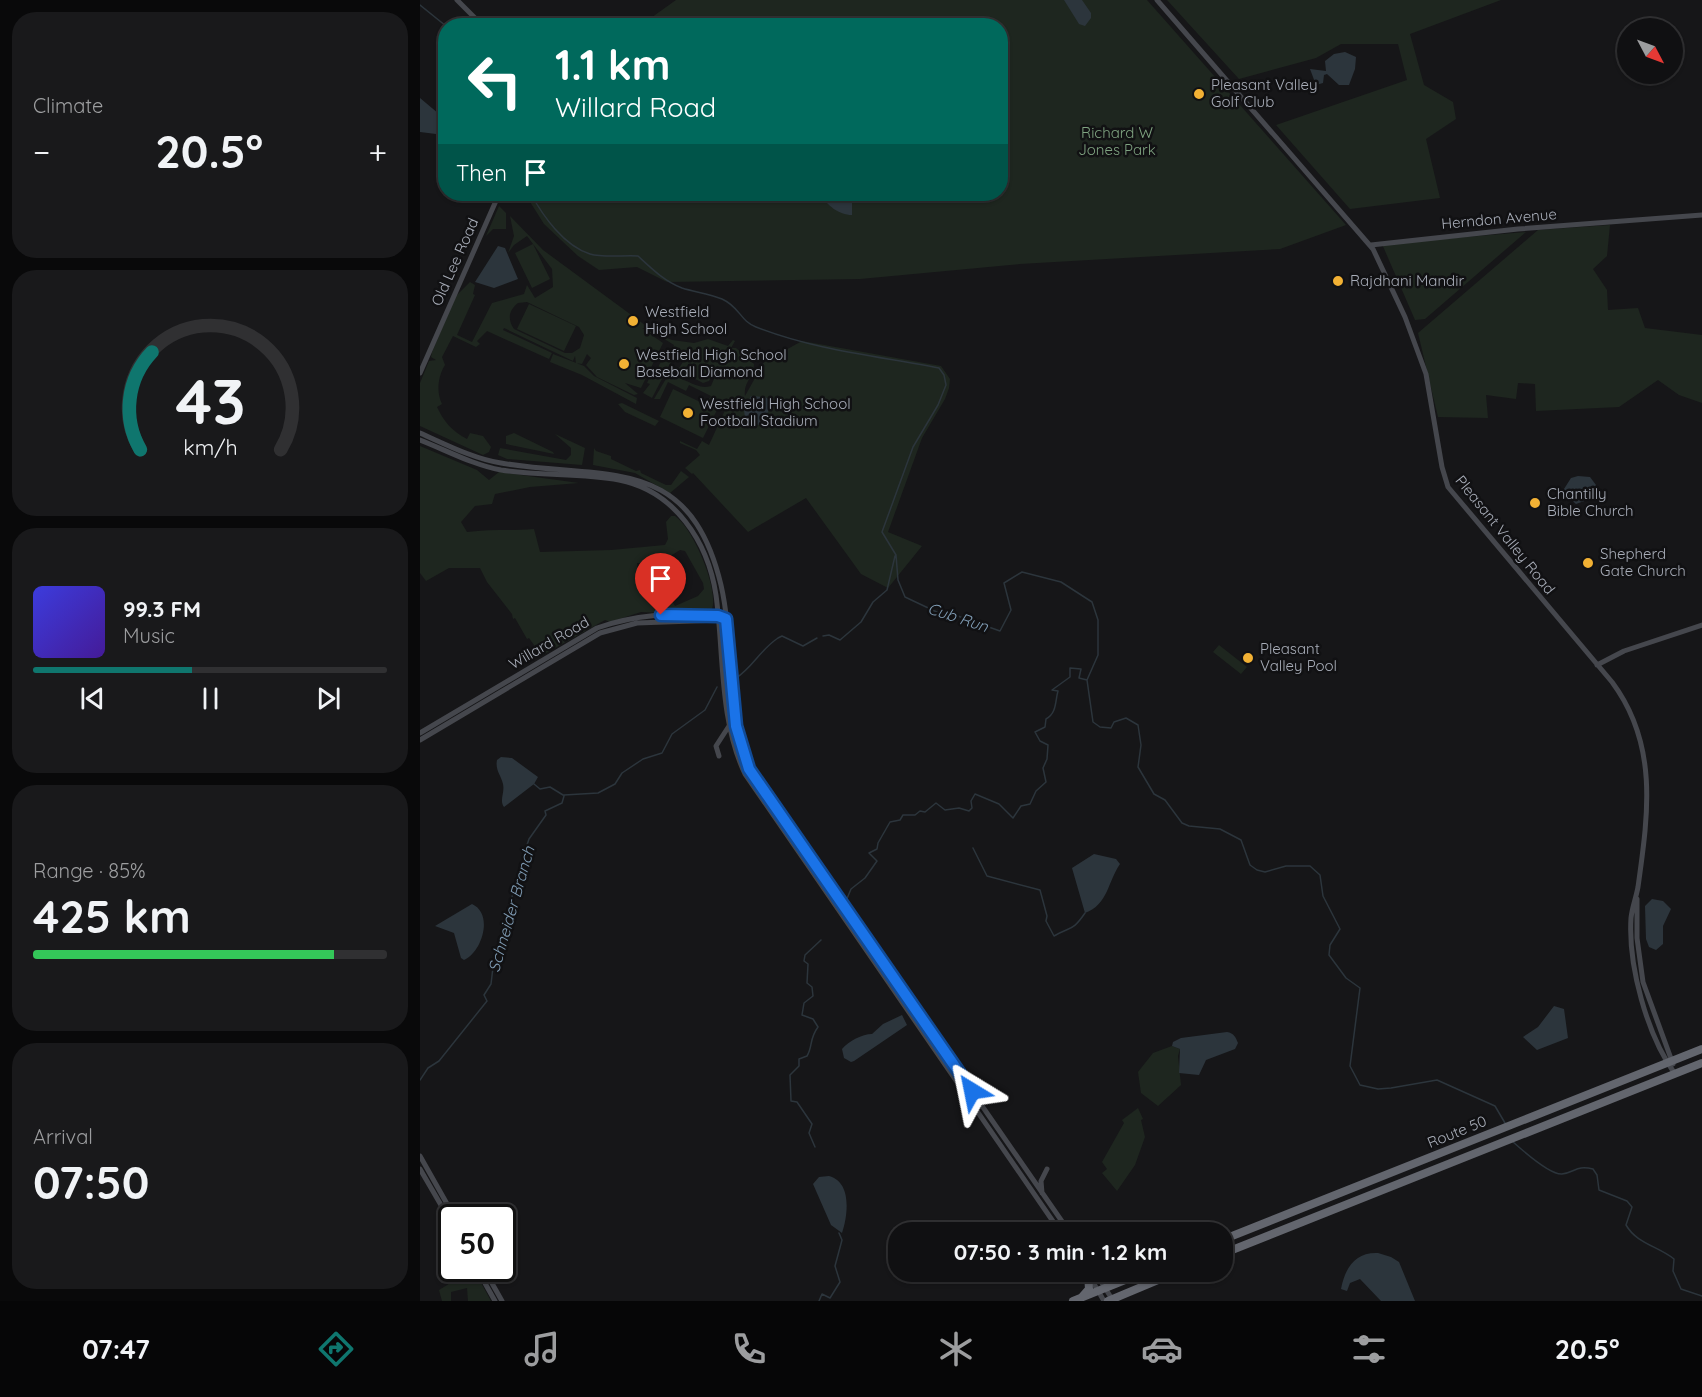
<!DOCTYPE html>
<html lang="en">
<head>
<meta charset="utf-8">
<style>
	:root { --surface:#101012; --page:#19191b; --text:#f1f3f6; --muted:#9c9d9f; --line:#303032; --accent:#0f766e }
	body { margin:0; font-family:Quicksand,sans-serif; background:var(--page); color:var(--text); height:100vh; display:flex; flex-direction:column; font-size:22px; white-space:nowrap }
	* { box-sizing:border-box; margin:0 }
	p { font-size:20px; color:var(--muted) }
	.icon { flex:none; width:33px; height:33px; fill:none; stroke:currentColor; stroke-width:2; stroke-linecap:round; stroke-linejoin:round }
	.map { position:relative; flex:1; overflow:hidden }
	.details { display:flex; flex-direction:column; gap:12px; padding:12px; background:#09090a; width:420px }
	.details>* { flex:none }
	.top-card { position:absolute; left:18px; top:18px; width:570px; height:183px; border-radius:24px; box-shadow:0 2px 4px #0004,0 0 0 2px var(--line); background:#00695c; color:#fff; overflow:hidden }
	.needle { width:39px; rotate:131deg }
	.fabs { position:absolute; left:1197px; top:18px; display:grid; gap:12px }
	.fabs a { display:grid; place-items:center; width:66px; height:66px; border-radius:50%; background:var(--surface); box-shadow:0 2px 4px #0004,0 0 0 2px var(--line); font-size:30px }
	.speed { position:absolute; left:18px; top:1204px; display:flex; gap:12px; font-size:30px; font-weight:700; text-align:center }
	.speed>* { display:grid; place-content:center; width:78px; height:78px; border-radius:50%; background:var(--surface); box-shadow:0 2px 4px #0004,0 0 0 2px var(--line); line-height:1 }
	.speed .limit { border:3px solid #111; border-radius:9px; background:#fff; color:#111 }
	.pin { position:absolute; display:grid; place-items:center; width:51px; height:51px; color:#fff; margin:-62px -26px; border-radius:50% 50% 50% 0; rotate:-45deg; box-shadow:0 0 6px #0007 }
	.pin .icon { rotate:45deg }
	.me { position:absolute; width:66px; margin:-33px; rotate:325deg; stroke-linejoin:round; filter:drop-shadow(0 0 4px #0008) }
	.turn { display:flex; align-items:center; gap:21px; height:126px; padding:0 18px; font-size:27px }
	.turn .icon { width:78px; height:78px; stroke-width:2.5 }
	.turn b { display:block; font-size:42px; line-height:51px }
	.then { display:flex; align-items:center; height:57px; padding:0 18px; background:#0003; gap:12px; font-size:22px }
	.big { font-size:45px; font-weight:700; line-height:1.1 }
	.details .widget { flex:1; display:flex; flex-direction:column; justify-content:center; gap:9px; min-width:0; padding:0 21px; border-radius:24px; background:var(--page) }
	.details .dial { align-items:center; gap:0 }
	.dial svg { height:156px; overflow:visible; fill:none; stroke:var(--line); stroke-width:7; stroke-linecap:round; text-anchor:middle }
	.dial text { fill:var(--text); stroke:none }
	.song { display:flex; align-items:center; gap:18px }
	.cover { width:72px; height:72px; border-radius:9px; background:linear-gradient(135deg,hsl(240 70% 55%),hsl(260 70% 35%)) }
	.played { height:6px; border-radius:3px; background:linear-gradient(90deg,var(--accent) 45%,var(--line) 45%) }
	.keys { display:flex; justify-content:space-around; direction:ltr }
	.heat { display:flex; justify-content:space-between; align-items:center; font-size:33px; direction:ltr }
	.charge { height:9px; border-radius:4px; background:linear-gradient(90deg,#34c759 85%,var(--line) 0) }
	.trip { position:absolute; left:468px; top:1222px; width:345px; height:60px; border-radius:24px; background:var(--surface); box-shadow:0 2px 4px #0004,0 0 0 2px var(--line); font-weight:700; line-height:60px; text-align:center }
	.tab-bar { display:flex; height:96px; justify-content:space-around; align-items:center; background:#060607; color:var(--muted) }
	.tab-bar .icon { width:42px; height:42px }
	.tab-bar .on { color:var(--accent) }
	.tab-bar b { font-size:27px; color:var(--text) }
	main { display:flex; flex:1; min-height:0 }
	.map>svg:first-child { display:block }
	.green { fill:#1e261f; fill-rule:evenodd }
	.water { fill:#2c353c }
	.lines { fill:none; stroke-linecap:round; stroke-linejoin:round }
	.stream { stroke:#2c353c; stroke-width:1.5 }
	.secondary { stroke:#45474d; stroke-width:5 }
	.highway { stroke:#63666e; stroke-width:8 }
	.route-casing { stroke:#114b97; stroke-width:15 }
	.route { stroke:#1a73e8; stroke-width:10 }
	.poi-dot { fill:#f2b134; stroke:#111113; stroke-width:2 }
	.labels { text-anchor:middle; stroke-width:5; stroke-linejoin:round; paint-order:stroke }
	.poi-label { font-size:15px; fill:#a8adb8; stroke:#111113; text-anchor:start }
	.park-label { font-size:15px; fill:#7fa381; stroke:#111113 }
	.street-label { font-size:15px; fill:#a8adb8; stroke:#111113 }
	.water-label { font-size:16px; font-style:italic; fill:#7f9bb3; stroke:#111113 }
</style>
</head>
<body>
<main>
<section class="details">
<div class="widget"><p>Climate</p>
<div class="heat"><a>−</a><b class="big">20.5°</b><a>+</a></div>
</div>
<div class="widget dial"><svg viewBox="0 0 100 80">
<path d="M14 69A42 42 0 1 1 86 69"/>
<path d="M14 69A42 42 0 0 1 20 19" stroke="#0f766e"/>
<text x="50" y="56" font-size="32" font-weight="700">43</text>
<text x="50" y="72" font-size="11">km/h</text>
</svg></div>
<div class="widget">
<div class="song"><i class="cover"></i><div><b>99.3 FM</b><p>Music</p></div></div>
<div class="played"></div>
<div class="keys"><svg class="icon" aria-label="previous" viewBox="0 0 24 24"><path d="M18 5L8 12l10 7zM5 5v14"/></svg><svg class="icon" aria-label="pause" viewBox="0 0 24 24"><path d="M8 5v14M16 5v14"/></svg><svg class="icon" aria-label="next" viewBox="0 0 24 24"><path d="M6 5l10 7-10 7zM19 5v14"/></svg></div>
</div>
<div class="widget"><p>Range · 85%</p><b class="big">425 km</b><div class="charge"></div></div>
<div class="widget"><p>Arrival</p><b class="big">07:50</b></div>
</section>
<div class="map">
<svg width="1282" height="1301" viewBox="0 0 1282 1301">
	<rect width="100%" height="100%" fill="#161618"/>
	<!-- green -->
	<path class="green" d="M256 0H727L926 225 860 249 600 264 440 279 247 282 217 267 179 270 158 256 124 224 105 194H580V26L221 25Z
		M747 0H1081L990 34 1004 85 1033 102 1036 119 1006 139 1020 198 930 209 856 125 987 80 978 44H921L896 58 819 79Z
		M79 206 86 213V229H73L66 236Z
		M90 216 123 250 229 328H222L252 340 274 343 288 339 308 346 313 340 315 341 311 348H316L334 364C334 377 323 382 325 396L344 362 382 341 521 366 530 379 529 388 525 399 502 438 468 532 502 546 468 588 441 574 386 498 328 532 273 473 272 474 265 468 280 455 276 450 260 443V441L277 449 282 441 289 445 305 410 288 401 291 396 269 385 266 391 248 382 240 399H234L247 377C264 375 276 391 291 386L299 367 297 366 289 381 283 383 258 370 264 360 255 354 232 398 223 393 230 384 227 383 231 374 234 375 248 348 252 350 254 345 238 335 227 332 243 343 221 388 205 383 218 394 214 395 177 377 166 365 171 358 167 354 162 364 156 363 155 356 153 361 84 328 83 330 132 353 129 359 67 331 57 341 60 344 56 347 33 336 22 357 25 365C18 376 16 392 22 404L17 407C24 422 32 431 47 439L50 433 63 436 71 447 69 452 63 455 0 426V383L9 361 16 360 11 357 12 352 36 296 50 282 55 285 53 294 55 295 37 335 52 342 72 303 104 294 107 285 115 298 133 287 132 269 107 236 94 245 88 253 94 236ZM107 302 159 327 164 335 160 348 152 353H145L94 329C87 319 89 310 98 303Z
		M1190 225 1187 256 1173 269 1187 290 1188 310 1218 308 1225 328 1282 335V403L1259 395 1238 380 1199 407 1116 411 1115 384 1098 383 1096 399 1066 395 1068 418 1018 417 998 333 1118 230Z
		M1106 232 1005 319 995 320 962 244Z
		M113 244 130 279 112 288 95 253Z
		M109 304 156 326 144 351 97 329Z
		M133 354 164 366 174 376 217 398 216 404 162 375 130 362Z
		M253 389 297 410 283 438 240 417Z
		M202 403 239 421 235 426 205 412 198 404Z
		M94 433 133 452 134 454 86 444V436Z
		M135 434 165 448 162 465 87 459 78 455 80 448 146 460 151 455V448Z
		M0 446 57 470 69 480 79 472 159 483 110 487 75 494 72 504 55 506 41 522 47 532C69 529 91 531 114 529L120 552 191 550 245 545 248 539 246 522 251 516H255C273 528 299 589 292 609L252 612 237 590 236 581 239 579V583L249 602 252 601 255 606 278 596 284 589 283 583 265 551 260 550 239 563H217L218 572 229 587 232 585 243 604 242 613 221 612 190 622 185 620 119 657V652L109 638 107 639 95 618 93 619 92 614 67 582 60 568H29L6 581 0 573Z
		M174 448 176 451 191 456V459L216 471 220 470 221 473 246 485H251L261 471 269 477 250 493 215 473 173 465Z
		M799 645 827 667 821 674 793 652Z
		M752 1046 760 1049 758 1056 761 1085 738 1106 721 1093 718 1072 733 1053Z
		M718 1108 723 1119 721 1120 725 1137 715 1165 697 1191 682 1173 687 1169 682 1162 704 1123 702 1120Z
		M50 1271 55 1272 71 1301H48L47 1288 31 1292V1301H22L19 1290Z"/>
	<!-- water -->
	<path class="water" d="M644 0H662L671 13V18L665 26 659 24Z
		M925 52 936 57 935 69 929 85H919L907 74 904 75 903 83 896 85 890 69 906 71 905 61 914 54Z
		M0 98 25 119V140L16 134 0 132Z
		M401 194H443L432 203V215C419 215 406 205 401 194Z
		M78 246 85 248 98 279 74 288 55 282Z
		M331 396 345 397 354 402 340 425 332 424 325 418 324 410Z
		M1158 476 1170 477 1176 485 1170 499 1156 504 1145 494 1144 489 1151 478Z
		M81 757 92 758 118 777 114 784 84 807C79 800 85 793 83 784 81 775 75 770 77 760Z
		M674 854 696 859 700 864C688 881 688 905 665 913L652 868Z
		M1232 899 1243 901 1251 909 1243 926V944L1236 950 1229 947 1226 939 1225 906Z
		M52 904C74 914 62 952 44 960L41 958 34 933 15 926Z
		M1134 1006 1144 1009 1148 1038 1117 1050 1103 1037 1118 1027Z
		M482 1015 487 1025 434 1061 431 1062 424 1058 422 1049C429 1041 442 1034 452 1034L463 1024Z
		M807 1032C814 1033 816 1038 818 1043L815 1049 786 1060 779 1075 759 1073 760 1049 752 1046 753 1042 761 1038Z
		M409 1176C432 1182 428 1215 422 1233L411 1225 393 1184 399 1177Z
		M958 1253 971 1257 979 1262 995 1301H961L940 1279 930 1283 927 1291 921 1289C925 1268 935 1252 958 1253Z"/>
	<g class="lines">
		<!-- stream -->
		<path class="stream" d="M0 5 26 26
			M111 194C123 216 144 246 170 254 184 258 203 255 218 256 231 268 244 281 262 288 275 292 289 294 302 299 320 307 320 321 336 327 394 350 457 356 519 368L524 375 526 385 518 405 493 447 462 532 476 555 478 580 485 597 521 614 535 615 580 631 591 610 584 583 602 572 641 582 672 602 678 620V655L667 680 673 722 680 727 691 728 694 722 706 718 718 725 721 745 718 767 734 794 745 800 762 823 769 826 800 829 821 840 830 865 837 870 845 872 866 866H890L900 875 903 896 920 929 910 945 909 955 926 978 940 988 930 1066 940 1085 958 1089 971 1088 1017 1080 1075 1106 1085 1123
			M403 636 409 635 420 640 441 622 453 602 467 590 475 556
			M316 678C332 668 340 650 358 638L362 636 383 646 397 638
			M114 784 120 789 130 787 143 795
			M144 795 178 793 195 784 202 773 223 759 242 753 252 734 285 710 297 687
			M553 848 567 876 620 890 627 916 626 921 634 936C651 926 652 932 665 913
			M426 901 431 889 445 878 457 861 449 853 457 849 458 843 470 822 480 820 483 815H495L500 811 505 812 516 803 525 810 539 808 549 811 552 808 551 801 555 794 579 804 593 818 601 806 610 804 616 791 626 782 623 768 627 759 628 745 620 741 615 732 625 727 626 719C637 713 635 701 638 691L632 690 650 677V668L661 669 659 678 667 680
			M0 1080 8 1068 19 1061 67 1001 64 995 71 984 74 959 80 951 87 911 106 857 105 851 109 839 126 815 125 811 142 803 144 796
			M1092 1141C1102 1150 1130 1175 1142 1174 1156 1172 1156 1165 1173 1169L1177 1175 1179 1190 1207 1201 1212 1207 1206 1225C1217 1244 1238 1246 1254 1259L1253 1271 1261 1289 1282 1296
			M395 1147 389 1133 392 1124 377 1102 371 1101 370 1075 379 1066V1059L387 1056C393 1046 389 1039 398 1027L393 1019 382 1015 384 1003 393 996 392 987 387 983 388 964 384 961 385 955 401 940
			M399 1301 402 1294 410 1298 420 1282 415 1266 422 1240 419 1233"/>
		<!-- secondary -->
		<path class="secondary" d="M37 0 63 26
			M737 0 953 249 985 317 1006 374 1022 467 1028 487 1192 682C1239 745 1228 815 1218 887 1216 898 1212 908 1211 918 1208 966 1227 1035 1255 1074
			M951 245 1098 229 1282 215
			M0 373 79 194
			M0 433C25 444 54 459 81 463 184 481 269 451 301 585 315 646 304 711 329 769L650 1233
			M0 440C26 450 53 465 81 470 120 476 161 473 199 480 255 491 288 542 296 595 304 654 299 719 325 774L641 1233
			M1177 665 1204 651 1282 625
			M0 733 177 628C210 616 267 609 301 617
			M0 740 180 633 217 623 301 620
			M299 756 296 746 309 726
			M1217 899V938L1223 982 1253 1064
			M0 1156 35 1218
			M0 1169 32 1224
			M622 1193 621 1181 627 1169
			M57 1269 75 1301
			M64 1269 82 1301
			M675 1272 692 1299
			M670 1277 684 1301"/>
		<!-- highway -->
		<path class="highway" d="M802 1240 1282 1049
			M802 1254 1282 1063
			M662 1297 669 1289 668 1275
			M653 1301 725 1272
			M688 1301 757 1272"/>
	</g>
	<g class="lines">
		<defs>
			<path id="route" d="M241 615 298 616 306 619 316 726 329 769 552 1091"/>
		</defs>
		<!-- route casing -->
		<use href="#route" class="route-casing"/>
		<!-- route -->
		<use href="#route" class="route"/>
	</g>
	<!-- markers -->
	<g class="poi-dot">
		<circle cx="779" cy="94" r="6"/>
		<circle cx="918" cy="281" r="6"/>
		<circle cx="213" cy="321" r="6"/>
		<circle cx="204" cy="364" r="6"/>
		<circle cx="268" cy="413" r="6"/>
		<circle cx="1115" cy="503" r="6"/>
		<circle cx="1168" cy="563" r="6"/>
		<circle cx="828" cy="658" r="6"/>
	</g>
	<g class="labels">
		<!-- poi labels -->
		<g class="poi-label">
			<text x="791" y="90">Pleasant Valley<tspan x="791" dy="17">Golf Club</tspan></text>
			<text x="930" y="286">Rajdhani Mandir</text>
			<text x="225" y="317">Westfield<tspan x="225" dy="17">High School</tspan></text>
			<text x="216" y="360">Westfield High School<tspan x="216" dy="17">Baseball Diamond</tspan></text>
			<text x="280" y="409">Westfield High School<tspan x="280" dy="17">Football Stadium</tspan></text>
			<text x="1127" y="499">Chantilly<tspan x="1127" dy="17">Bible Church</tspan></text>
			<text x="1180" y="559">Shepherd<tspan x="1180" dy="17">Gate Church</tspan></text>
			<text x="840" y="654">Pleasant<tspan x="840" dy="17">Valley Pool</tspan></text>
		</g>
		<!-- park labels -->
		<g class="park-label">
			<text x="697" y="138">Richard W<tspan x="697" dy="17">Jones Park</tspan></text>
		</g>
		<!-- street labels -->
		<g class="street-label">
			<text transform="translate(1079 219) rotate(-5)" y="5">Herndon Avenue</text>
			<text transform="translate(35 262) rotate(-66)" y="5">Old Lee Road</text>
			<text transform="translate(1085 535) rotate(51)" y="5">Pleasant Valley Road</text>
			<text transform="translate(129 643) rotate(-30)" y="5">Willard Road</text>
			<text transform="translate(1037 1132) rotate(-22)" y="5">Route 50</text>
		</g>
		<!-- water labels -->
		<g class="water-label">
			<text transform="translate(538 617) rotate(18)" y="6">Cub Run</text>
			<text transform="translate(91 909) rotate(-74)" y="6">Schneider Branch</text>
		</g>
	</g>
</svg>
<div class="fabs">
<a><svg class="needle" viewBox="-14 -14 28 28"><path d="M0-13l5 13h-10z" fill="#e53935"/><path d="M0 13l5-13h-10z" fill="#9c9d9f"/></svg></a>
</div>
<div class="speed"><div class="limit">50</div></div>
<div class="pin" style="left:241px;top:615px;background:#d93025"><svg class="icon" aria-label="arrive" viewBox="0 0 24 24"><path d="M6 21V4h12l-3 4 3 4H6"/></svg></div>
<svg class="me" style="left:552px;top:1091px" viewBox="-20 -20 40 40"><path d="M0-17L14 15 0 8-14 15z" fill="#1a73e8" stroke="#fff" stroke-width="4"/></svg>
<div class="trip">07:50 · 3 min · 1.2 km</div>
<div class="top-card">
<div class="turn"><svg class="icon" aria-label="left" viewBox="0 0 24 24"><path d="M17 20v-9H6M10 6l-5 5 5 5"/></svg><div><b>1.1 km</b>Willard Road</div></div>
<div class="then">Then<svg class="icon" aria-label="arrive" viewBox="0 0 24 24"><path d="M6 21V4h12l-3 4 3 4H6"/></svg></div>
</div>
</div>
</main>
<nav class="tab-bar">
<b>07:47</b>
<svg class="icon on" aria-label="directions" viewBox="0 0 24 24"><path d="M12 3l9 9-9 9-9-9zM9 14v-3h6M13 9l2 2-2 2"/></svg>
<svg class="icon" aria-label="music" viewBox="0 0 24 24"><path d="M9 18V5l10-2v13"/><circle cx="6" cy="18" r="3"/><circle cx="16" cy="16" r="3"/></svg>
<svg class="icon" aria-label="phone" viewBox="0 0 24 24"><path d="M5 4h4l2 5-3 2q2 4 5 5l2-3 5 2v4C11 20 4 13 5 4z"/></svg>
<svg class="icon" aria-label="climate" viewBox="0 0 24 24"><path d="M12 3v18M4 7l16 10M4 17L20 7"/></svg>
<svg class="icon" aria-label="car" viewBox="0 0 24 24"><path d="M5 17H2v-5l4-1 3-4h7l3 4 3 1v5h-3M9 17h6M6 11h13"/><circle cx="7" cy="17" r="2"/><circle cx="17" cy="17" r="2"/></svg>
<svg class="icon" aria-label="filters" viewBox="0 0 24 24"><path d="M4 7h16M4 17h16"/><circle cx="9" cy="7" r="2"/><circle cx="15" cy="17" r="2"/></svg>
<b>20.5°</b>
</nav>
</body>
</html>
